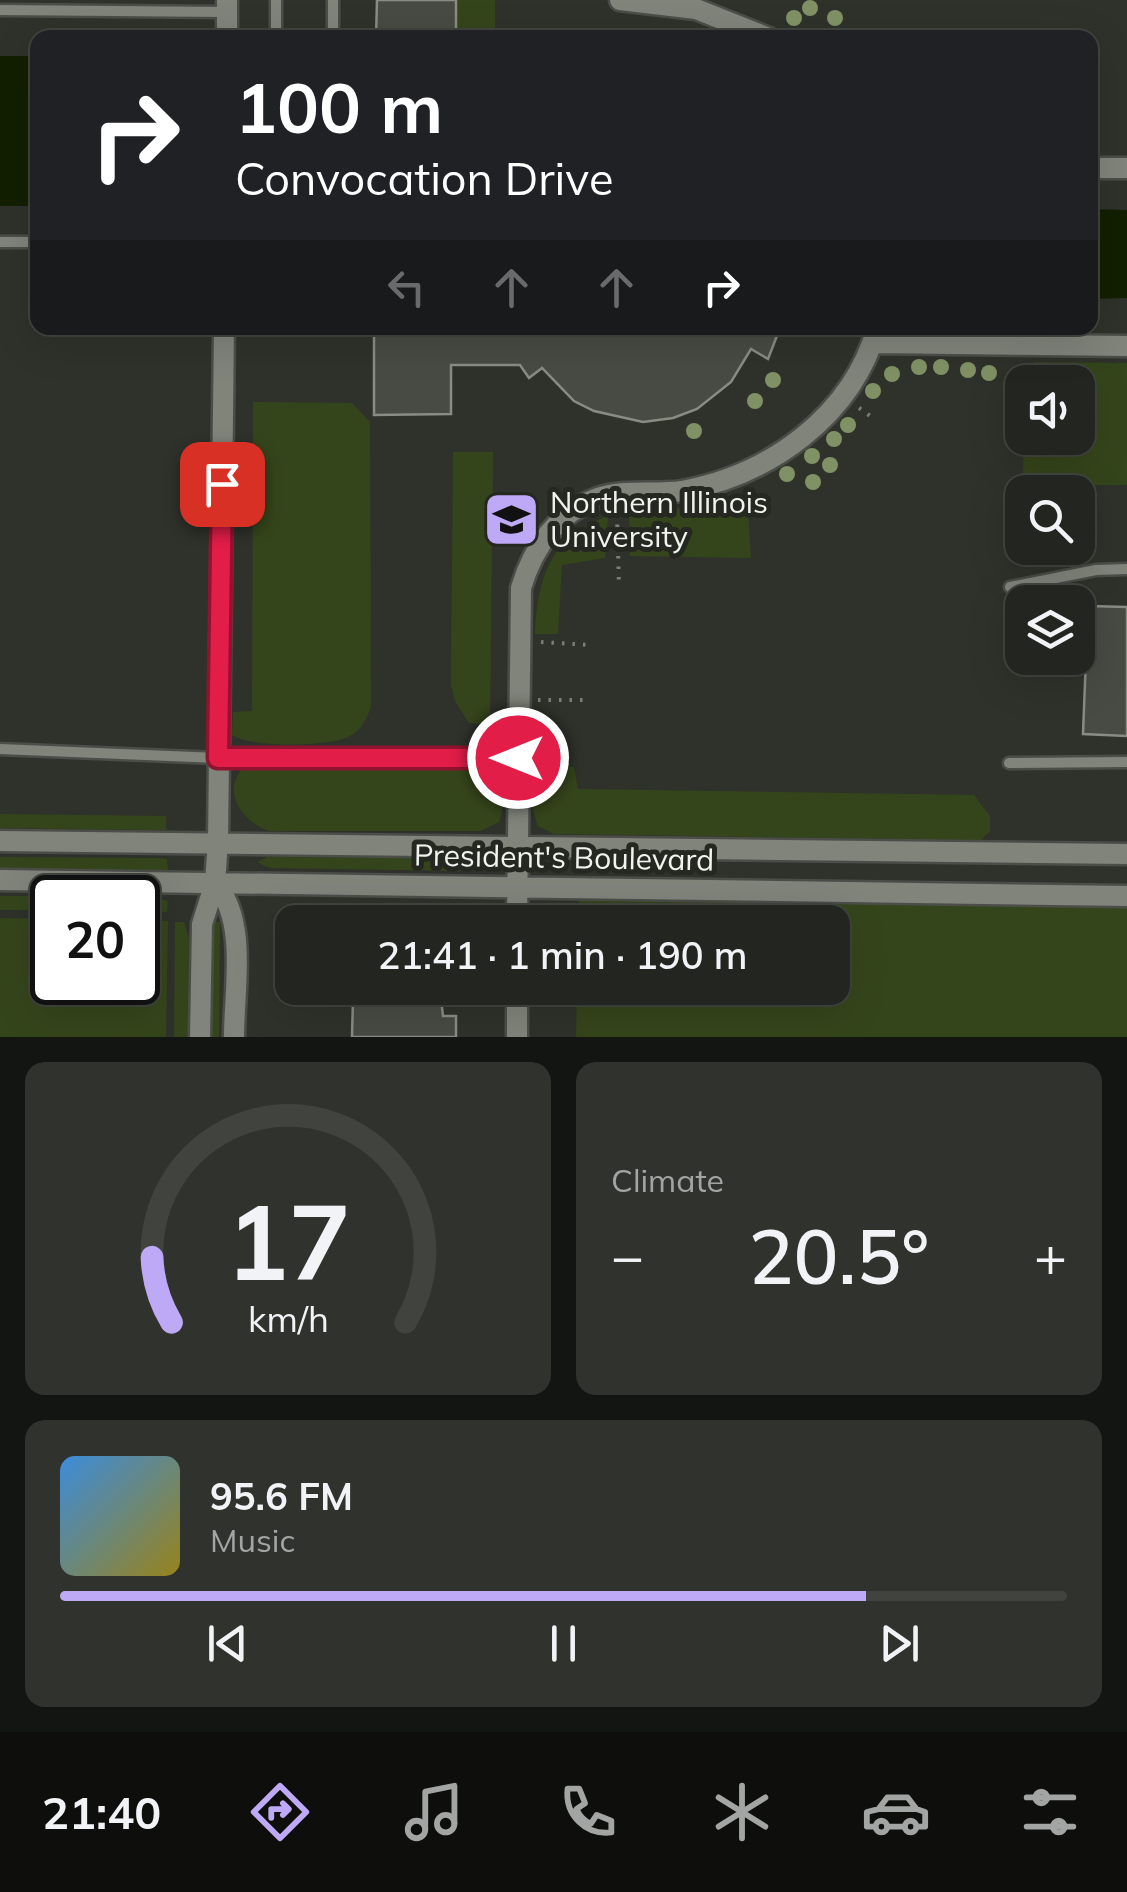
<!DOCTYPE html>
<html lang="en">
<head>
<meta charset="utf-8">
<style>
	:root { --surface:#232620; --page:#2f322d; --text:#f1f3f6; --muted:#a3a5a5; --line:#40433e; --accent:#bda9f5 }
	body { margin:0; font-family:Mulish,sans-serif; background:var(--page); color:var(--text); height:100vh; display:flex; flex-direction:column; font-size:38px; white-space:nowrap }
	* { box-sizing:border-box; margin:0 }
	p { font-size:32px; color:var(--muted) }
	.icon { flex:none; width:55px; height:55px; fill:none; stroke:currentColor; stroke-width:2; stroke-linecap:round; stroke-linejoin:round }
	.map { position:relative; height:1037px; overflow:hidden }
	.details { display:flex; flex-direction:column; gap:25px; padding:25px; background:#131512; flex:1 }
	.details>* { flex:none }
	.banner { position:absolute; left:30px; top:30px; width:1068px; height:305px; border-radius:20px; box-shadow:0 10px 40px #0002,0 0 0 2px var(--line); background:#202124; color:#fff; overflow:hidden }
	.controls { position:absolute; left:1005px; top:365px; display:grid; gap:20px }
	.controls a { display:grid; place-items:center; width:90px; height:90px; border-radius:20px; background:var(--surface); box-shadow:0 10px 40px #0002,0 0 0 2px var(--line); font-size:50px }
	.speed { position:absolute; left:30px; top:875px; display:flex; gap:20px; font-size:50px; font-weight:700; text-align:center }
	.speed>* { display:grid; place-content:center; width:130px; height:130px; border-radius:50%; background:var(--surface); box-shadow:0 10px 40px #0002,0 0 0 2px var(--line); line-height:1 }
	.speed .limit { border:5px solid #111; border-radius:15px; background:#fff; color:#111 }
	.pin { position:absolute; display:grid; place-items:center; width:85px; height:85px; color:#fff; margin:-42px; border-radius:20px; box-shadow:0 5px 15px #0006 }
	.me { position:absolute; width:110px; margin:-55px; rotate:270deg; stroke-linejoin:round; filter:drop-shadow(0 0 8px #0008) }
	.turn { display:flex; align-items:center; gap:35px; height:210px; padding:0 40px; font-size:45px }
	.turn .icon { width:130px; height:130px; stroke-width:2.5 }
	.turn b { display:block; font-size:70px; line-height:85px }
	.lanes { display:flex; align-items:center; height:95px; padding:0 40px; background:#0003; justify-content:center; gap:50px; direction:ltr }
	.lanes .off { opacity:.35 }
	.big { font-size:75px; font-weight:600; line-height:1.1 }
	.details .widget { flex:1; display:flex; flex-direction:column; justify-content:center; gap:15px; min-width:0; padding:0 35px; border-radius:20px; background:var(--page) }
	.details .dial { align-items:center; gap:0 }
	.dial svg { height:260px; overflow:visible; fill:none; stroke:var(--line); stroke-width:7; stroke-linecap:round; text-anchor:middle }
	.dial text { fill:var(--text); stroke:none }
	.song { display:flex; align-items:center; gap:30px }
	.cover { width:120px; height:120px; border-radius:15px; background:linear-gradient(135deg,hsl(210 70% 55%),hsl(50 70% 35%)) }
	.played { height:10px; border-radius:5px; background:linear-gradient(90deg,var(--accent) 80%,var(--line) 80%) }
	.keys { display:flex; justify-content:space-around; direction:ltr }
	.heat { display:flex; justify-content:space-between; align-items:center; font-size:55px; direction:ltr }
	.details .tiles { flex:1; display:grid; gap:25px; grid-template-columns:1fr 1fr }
	.widget:last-child { grid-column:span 2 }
	.trip { position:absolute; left:275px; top:905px; width:575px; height:100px; border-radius:20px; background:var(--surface); box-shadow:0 10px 40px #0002,0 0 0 2px var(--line); font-weight:600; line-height:100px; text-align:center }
	.menu { display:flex; height:160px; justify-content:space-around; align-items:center; background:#0e0f0d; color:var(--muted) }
	.menu .icon { width:70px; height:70px }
	.menu .active { color:var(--accent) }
	.menu b { font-size:45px; color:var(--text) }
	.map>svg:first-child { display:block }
	.green { fill:#35451b }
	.water { fill:#131f00 }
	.building { fill:#474b43; stroke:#888c83; stroke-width:2.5 }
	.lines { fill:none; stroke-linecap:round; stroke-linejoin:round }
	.service-casing { stroke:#4b4e48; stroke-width:15 }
	.minor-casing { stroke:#4b4e48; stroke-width:25 }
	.path { stroke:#7b7e77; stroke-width:4; stroke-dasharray:2.5 8; stroke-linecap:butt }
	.service { stroke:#80847b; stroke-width:10 }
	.minor { stroke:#80847b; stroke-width:20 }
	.tree { fill:#809265 }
	.route-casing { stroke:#92132f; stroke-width:25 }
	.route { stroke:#e11d48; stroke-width:18 }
	.labels { text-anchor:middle; stroke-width:10; stroke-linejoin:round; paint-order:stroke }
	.poi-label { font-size:30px; fill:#f0f3ee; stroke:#252821; text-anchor:start }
	.street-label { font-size:30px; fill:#f0f3ee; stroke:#252821 }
</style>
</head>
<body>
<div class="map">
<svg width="1127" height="1037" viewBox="0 0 1127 1037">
	<rect width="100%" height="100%" fill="#2f322a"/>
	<!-- green -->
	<path class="green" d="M456 0H495V37L456 38Z
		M1034 362 1127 363V485H1068L1067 492H1022V548H1065V553L1021 555V542L1024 438H1078V382H1026Z
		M253 402 352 403 370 422 371 707C366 720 361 731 348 737 326 747 253 748 232 735L233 712 252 711Z
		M453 452H493L490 718 482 724 469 723 455 701 451 685Z
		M738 494 747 498 751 558 630 556 629 510 695 507Z
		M608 516 605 558 562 565 558 634H535C538 575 550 538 608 516Z
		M247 765 460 767C487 774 511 792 499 822L480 831H269C242 822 218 788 247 765Z
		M556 766 574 767 578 789 974 795 990 816V831L981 840 554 834 538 826 533 811 534 770 554 771Z
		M0 814 166 816V830L0 828Z
		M0 857 159 858 167 859 168 870H0Z
		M268 857 470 858 495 864 473 871 270 868 257 862Z
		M0 896C53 897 116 887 168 901L167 912 138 911V898H52V910H0Z
		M579 900 1127 907V1037H576L577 988H832V922H578Z
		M0 918 52 919V982H138V920L168 921 166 1037H0Z
		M175 922H184L189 939 188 1037H174Z
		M210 922H220L219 1037H208Z"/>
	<!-- water -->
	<path class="water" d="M0 56H37V206H0Z
		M1090 209 1127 210V298L1090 299Z"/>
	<!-- building -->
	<path class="building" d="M377 0H456V38H376Z
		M374 328H780L768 359 751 349 731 382 697 409 673 418 643 422 594 411 574 401 542 368 529 378 520 365H451V414L374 415Z
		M1088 606 1127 607V736L1083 734Z
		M353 998 441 999 443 1016H456V1037H352Z"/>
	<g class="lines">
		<defs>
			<path id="service" d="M276 0V38
				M0 10 226 12
				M333 38V0
				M0 242H38
				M1010 587 1096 570 1127 569
				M0 749 218 758H518
				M1009 763 1127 762"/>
			<path id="minor" d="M620 0 696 9 769 38
				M227 38V0
				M1090 168H1127
				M873 343 1127 346
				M0 841 1127 854
				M0 880 1127 896
				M215 883C248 921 234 989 234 1037
				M517 922 521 588C533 548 557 513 598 498 623 489 655 495 682 491 770 475 852 416 877 328
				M200 1037 202 924 215 883 218 841 224 328
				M517 1037V988"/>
		</defs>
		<!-- service casing -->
		<use href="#service" class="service-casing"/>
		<!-- minor casing -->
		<use href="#minor" class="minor-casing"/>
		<!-- path -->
		<path class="path" d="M859 408 876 420
			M617 514 619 587
			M541 642 591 645
			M538 700H590"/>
		<!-- service -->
		<use href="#service" class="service"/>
		<!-- minor -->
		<use href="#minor" class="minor"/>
	</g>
	<!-- trees -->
	<g class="tree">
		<circle cx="810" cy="8" r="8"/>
		<circle cx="794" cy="18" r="8"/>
		<circle cx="835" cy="18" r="8"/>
		<circle cx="919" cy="367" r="8"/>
		<circle cx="941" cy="367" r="8"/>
		<circle cx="968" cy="370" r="8"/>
		<circle cx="989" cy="373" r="8"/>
		<circle cx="892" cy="374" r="8"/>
		<circle cx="773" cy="380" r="8"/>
		<circle cx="873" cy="391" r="8"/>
		<circle cx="755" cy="401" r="8"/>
		<circle cx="848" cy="425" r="8"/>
		<circle cx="694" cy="431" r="8"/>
		<circle cx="834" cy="439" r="8"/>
		<circle cx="812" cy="456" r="8"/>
		<circle cx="830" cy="465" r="8"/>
		<circle cx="787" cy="474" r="8"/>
		<circle cx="813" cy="482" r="8"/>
	</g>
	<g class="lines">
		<defs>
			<path id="route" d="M222 484 218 758H518"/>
		</defs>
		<!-- route casing -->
		<use href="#route" class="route-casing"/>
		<!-- route -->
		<use href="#route" class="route"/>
	</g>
	<!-- icons -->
	<defs>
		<symbol id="university-square" viewBox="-11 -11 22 22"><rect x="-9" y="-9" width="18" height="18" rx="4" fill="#bda9f5" stroke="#252821"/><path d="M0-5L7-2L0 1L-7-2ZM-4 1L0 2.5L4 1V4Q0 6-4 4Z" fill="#111"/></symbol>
	</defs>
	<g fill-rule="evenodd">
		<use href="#university-square" x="480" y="488" width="63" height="63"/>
	</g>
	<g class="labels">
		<!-- poi labels -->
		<g class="poi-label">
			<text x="550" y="513">Northern Illinois<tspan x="550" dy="34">University</tspan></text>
		</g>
		<!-- street labels -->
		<g class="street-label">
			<text transform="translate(564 858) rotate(1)" y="10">President's Boulevard</text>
		</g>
	</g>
</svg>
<div class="controls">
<a><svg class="icon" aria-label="sound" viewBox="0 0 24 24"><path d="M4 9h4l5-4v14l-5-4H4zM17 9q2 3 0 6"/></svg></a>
<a><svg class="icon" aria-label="search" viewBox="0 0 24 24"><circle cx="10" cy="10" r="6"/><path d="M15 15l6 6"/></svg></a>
<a><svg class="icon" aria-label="layers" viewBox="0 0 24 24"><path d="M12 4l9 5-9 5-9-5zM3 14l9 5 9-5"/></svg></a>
</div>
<div class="speed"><div class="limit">20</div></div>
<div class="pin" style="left:222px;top:484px;background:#d93025"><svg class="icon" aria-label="arrive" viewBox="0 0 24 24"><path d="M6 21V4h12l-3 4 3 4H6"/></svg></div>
<svg class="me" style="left:518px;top:758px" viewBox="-20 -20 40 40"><circle r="17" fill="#e11d48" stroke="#fff" stroke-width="3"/><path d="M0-11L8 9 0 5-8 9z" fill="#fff"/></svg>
<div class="trip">21:41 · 1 min · 190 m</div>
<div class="banner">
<div class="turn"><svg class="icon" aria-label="right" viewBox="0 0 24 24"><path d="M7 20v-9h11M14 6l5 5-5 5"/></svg><div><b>100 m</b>Convocation Drive</div></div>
<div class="lanes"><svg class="icon off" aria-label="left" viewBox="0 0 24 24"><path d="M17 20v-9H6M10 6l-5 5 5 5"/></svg><svg class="icon off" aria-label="ahead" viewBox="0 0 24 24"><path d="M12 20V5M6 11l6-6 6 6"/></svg><svg class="icon off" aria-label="ahead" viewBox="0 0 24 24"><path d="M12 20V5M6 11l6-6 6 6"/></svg><svg class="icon" aria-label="right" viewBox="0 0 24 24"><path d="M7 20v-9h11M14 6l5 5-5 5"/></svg></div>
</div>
</div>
<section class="details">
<div class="tiles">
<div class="widget dial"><svg viewBox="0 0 100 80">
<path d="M14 69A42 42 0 1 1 86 69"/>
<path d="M14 69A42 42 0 0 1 8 49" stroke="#bda9f5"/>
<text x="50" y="56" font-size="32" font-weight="700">17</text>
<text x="50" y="72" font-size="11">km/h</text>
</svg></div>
<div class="widget"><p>Climate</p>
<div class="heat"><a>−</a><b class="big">20.5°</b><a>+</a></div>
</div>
<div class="widget">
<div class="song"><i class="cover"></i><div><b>95.6 FM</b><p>Music</p></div></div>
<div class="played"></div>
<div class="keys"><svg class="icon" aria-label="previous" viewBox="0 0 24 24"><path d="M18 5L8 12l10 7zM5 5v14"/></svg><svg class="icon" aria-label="pause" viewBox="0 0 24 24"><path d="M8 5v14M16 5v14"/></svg><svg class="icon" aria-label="next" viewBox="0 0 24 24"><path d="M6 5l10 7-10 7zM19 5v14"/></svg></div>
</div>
</div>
</section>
<nav class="menu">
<b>21:40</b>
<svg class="icon active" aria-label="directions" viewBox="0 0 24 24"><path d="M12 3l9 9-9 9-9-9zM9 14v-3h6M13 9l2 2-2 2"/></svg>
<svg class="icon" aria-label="music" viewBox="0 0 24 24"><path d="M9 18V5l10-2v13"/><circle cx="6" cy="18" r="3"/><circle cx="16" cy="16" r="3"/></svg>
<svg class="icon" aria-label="phone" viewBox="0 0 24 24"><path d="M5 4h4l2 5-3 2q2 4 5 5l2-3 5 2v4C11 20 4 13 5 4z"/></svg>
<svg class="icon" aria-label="climate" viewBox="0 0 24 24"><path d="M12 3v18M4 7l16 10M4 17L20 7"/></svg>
<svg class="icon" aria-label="car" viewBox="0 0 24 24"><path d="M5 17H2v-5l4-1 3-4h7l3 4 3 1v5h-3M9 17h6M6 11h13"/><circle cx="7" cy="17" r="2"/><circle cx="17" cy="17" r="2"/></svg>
<svg class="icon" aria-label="filters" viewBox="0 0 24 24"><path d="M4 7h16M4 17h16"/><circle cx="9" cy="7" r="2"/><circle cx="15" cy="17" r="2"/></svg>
</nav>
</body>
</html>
